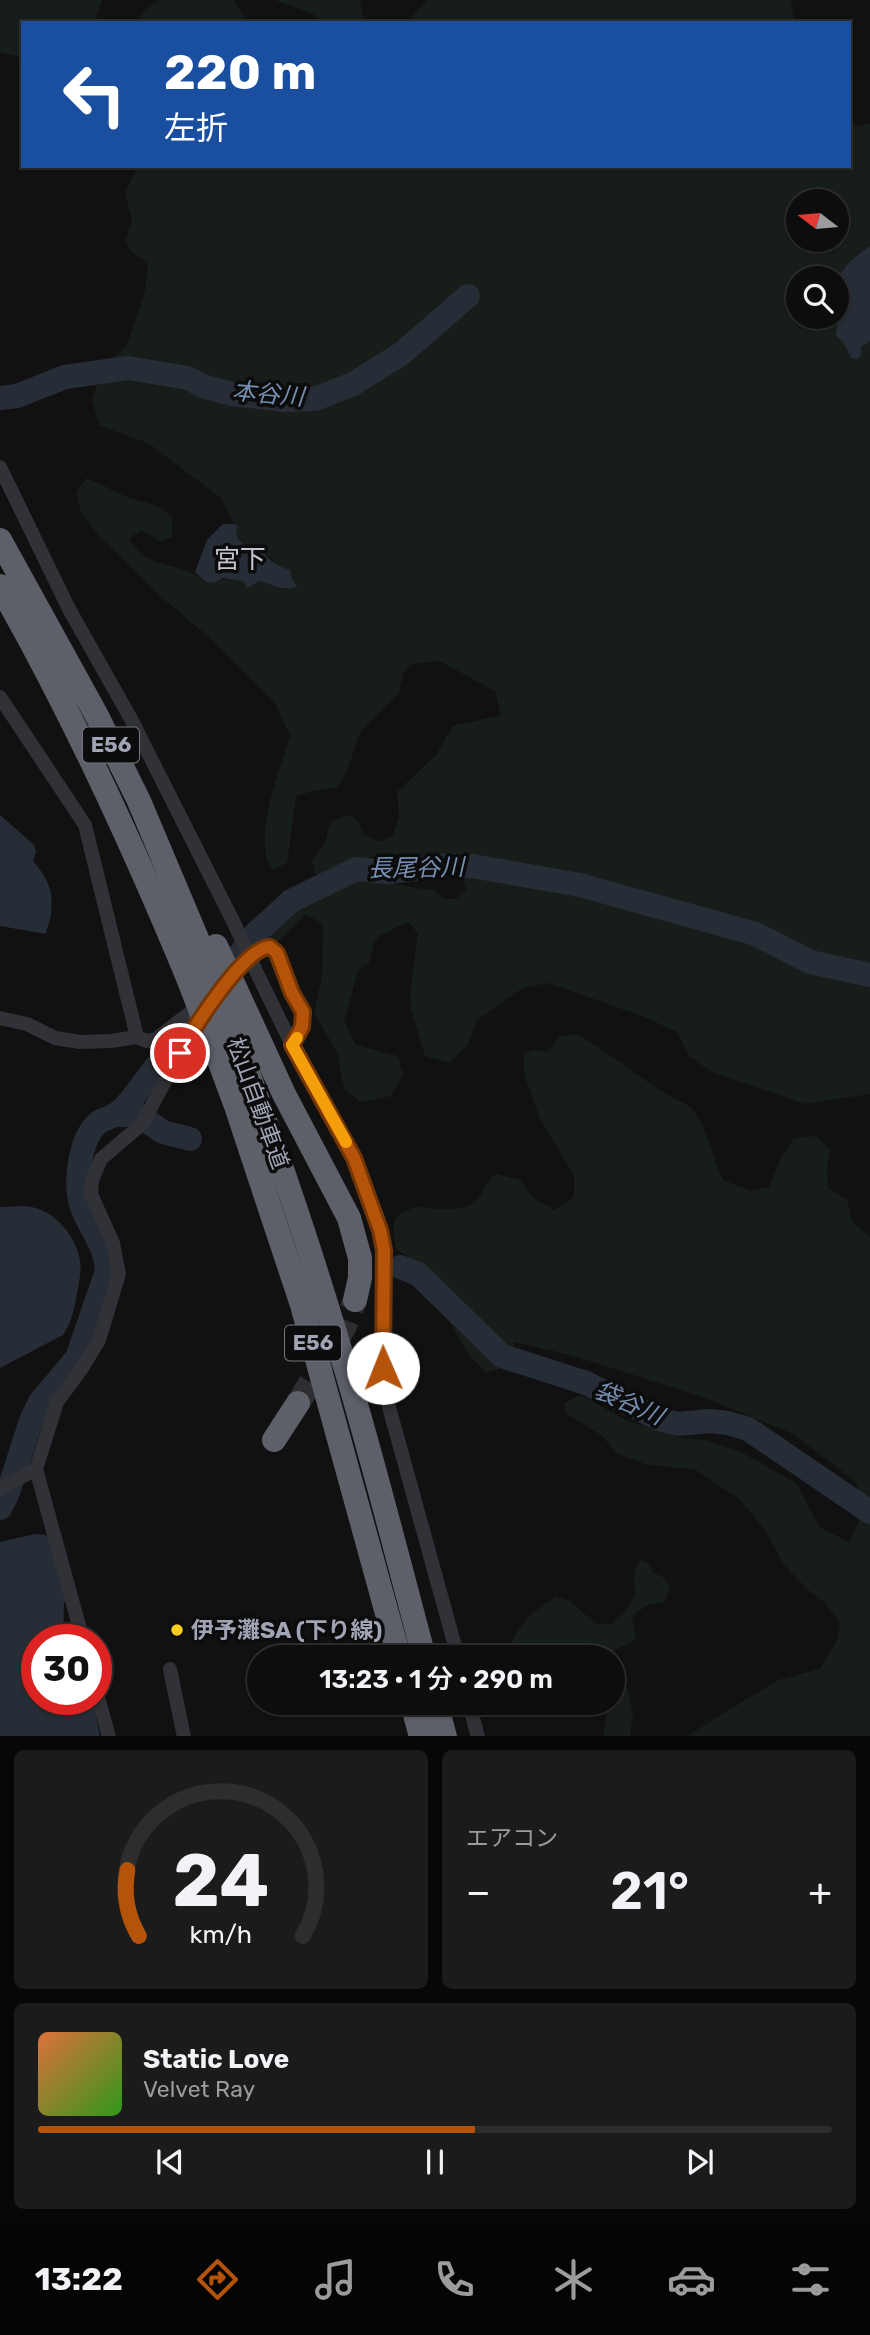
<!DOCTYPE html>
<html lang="ja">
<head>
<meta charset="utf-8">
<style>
	:root { --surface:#0d0d0e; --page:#1b1b1c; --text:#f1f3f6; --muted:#9a9c9e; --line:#2d2d2e; --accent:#b45309 }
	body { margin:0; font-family:Rubik,"Noto Sans JP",sans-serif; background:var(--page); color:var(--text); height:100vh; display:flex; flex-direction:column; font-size:26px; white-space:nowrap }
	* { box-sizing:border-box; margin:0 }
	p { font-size:23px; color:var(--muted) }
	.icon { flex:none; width:38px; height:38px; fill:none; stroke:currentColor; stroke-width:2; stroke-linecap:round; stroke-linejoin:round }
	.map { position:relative; height:1736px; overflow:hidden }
	.panel { display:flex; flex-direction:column; gap:14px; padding:14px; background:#070708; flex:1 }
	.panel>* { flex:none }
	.top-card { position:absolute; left:21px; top:21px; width:830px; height:147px; border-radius:0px; box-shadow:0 2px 5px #0004,0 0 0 2px var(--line); background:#1a4fa0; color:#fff; overflow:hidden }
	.needle { width:46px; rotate:286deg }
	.tools { position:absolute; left:786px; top:189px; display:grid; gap:14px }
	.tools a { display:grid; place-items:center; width:63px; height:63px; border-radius:50%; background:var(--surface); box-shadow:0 2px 5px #0004,0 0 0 2px var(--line); font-size:35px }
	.speed { position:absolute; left:21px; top:1624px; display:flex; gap:14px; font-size:35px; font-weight:700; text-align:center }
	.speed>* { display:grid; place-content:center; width:91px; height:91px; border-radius:50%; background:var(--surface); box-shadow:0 2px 5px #0004,0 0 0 2px var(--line); line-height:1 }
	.speed .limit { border:10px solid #d22; background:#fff; color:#111 }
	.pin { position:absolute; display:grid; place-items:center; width:60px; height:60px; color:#fff; margin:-30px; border:4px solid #fff; border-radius:50%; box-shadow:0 2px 7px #0007 }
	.me { position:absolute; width:77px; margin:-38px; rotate:359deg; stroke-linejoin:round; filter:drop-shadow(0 0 5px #0008) }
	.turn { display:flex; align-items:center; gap:24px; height:147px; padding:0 28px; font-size:32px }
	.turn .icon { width:91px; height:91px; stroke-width:2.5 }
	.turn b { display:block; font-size:49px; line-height:60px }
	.big { font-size:52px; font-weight:600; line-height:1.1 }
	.panel .tile { flex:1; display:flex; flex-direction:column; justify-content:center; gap:10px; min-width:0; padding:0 24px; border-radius:10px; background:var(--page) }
	.panel .dial { align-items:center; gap:0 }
	.dial svg { height:182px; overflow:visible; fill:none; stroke:var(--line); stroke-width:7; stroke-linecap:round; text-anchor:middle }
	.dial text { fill:var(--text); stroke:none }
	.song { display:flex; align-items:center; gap:21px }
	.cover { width:84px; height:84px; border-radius:10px; background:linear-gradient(135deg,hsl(20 70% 55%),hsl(110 70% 35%)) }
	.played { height:7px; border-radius:4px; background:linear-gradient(90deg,var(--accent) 55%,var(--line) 55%) }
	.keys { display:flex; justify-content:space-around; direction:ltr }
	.heat { display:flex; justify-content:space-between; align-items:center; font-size:38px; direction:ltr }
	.panel .tiles { flex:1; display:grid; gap:14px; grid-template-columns:1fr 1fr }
	.tile:last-child { grid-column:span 2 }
	.trip { position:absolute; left:247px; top:1645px; width:378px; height:70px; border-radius:35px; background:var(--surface); box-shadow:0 2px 5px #0004,0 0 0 2px var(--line); font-weight:600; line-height:70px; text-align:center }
	.dock { display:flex; height:112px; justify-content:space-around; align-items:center; background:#050506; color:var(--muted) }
	.dock .icon { width:49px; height:49px }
	.dock .current { color:var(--accent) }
	.dock b { font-size:32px; color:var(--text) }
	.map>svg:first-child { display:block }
	.green { fill:#171d18; fill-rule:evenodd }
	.water { fill:#272d36 }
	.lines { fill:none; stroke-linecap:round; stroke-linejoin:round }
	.river { stroke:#272d36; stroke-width:24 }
	.motorway-tunnel { stroke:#2e2e32; stroke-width:24; stroke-dasharray:24 12; stroke-linecap:butt }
	.minor { stroke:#313237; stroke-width:14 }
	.motorway { stroke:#5d5f69; stroke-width:24 }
	.minor-bridge { stroke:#313237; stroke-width:14 }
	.motorway-bridge { stroke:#5d5f69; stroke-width:24 }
	.route-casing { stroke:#753606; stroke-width:18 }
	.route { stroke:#b45309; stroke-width:12 }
	.slow { stroke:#f59e0b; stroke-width:12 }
	.poi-dot { fill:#facd20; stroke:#0c0c0d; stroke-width:2.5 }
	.labels { text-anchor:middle; stroke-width:7; stroke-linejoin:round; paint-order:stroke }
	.shield { fill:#0c0c0d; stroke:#747682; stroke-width:2 }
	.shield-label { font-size:21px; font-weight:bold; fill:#a1a4b4 }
	.street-label { font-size:23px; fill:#a1a4b4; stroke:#0c0c0d }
	.poi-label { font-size:23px; font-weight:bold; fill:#a1a4b4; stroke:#0c0c0d; text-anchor:start }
	.water-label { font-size:24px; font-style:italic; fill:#758eb1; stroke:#0c0c0d }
	.quarter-label { font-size:26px; fill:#c2c4d0; stroke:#0c0c0d }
</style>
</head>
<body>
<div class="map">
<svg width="870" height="1737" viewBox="0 0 870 1737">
	<rect width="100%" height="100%" fill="#111112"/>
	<!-- green -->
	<path class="green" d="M0 0H102L95 23H23V58L0 52Z
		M158 0H233L249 23H136L143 12Z
		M275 0H360L364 23H329L306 11Z
		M428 0H791L794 23H412L411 17Z
		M870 123V246L843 269 837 283 836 278H798V317H834L851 358H857L861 355V347L870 341V1094L805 1104 712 1072 689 1056 677 1032 642 1016 548 983 523 988 477 1020 468 1044 450 1063 425 1056 411 1009 410 994 418 933 408 922 380 935 374 943 369 963 358 971 344 1022 356 1045 398 1056 403 1074 391 1096 360 1102 344 1089 337 1052 314 1013 322 976 323 925 306 914 279 941 273 942 266 931C269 927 272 921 276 918 288 907 339 878 353 878 381 877 407 889 435 890L443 899H456L466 889 463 877 446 872 425 859 372 857 351 864 329 876 315 873 312 860C315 856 320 851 323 846 333 827 321 821 351 815L359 823 363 834 379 842 393 835 399 816 397 792 436 755 453 726 501 715 495 691 439 661 411 664 404 671 399 693 360 732 349 766 338 787 314 791 296 796 287 863 272 870C251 837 280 772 290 736L275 703 211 639 159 595 99 536 81 513 76 492 87 478 129 498 158 506 172 517V537L161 542 141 530 129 539C151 574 178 558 206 582 223 578 251 578 268 583 276 585 279 589 288 590 284 580 280 568 272 560 260 549 244 550 236 534L238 526 234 524 221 498 148 443 100 426 92 401 102 368 126 347 145 292 148 262 134 254 125 241 132 220 125 194 137 166H849V125L860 126ZM798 201H836V240H798Z
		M576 1034C607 1051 635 1074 666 1094 674 1099 688 1103 693 1110 709 1131 712 1157 723 1180L751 1191 769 1187 782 1156 794 1138 816 1136 830 1150 827 1168 828 1188 847 1200 853 1223 870 1237V1736H687L778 1680 820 1669 837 1640 840 1623 825 1603 808 1590 783 1564 766 1531 739 1499 696 1470 645 1464 618 1454 601 1435 567 1414 564 1403 581 1395 628 1421 681 1438 705 1440 743 1453 797 1484 819 1527 849 1542 865 1509 855 1481 791 1433 702 1397 574 1356 515 1342 504 1367 486 1373 469 1355 437 1300 427 1269 396 1249C392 1222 389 1216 418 1206 431 1210 466 1212 476 1201 485 1192 485 1180 496 1174L520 1180 531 1196 554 1210 574 1197V1175L540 1119 525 1077 523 1062 525 1053 536 1050 547 1052 559 1037Z
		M640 1560 649 1563 653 1573 663 1577 670 1586 665 1602 646 1606 632 1616 636 1639 602 1657H506C514 1629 531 1611 556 1597L570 1601 596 1624H612L625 1612 636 1593C633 1580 632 1571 640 1560Z
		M613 1681 628 1689 633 1715 630 1736H603L609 1704 584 1703H612Z"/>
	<!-- water -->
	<path class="water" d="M870 246V341L861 347V355L857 359 851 358 843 342 836 336 837 323 834 317H836C836 276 836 270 870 246Z
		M223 524H234L238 526 236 534 239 540 249 548 260 545C263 557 278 567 290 570L292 580 297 586C281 593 275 584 259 581L247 588 244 581 223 578 214 583 206 582 195 572 207 540Z
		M0 815 34 845 36 851 33 861C47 877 54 891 51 912 51 920 47 926 46 934L0 926Z
		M25 1206C52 1208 75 1233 80 1260 82 1273 78 1286 76 1299 73 1312 71 1324 63 1335L0 1368V1207Z
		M35 1534 46 1535 51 1540 66 1598 64 1603 63 1640H37V1699H93L100 1737H0V1542Z"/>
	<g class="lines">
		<!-- river -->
		<path class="river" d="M0 398 17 396 65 377 128 368 188 378 205 387 232 394 284 400 315 399 353 384 401 354 468 296
			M120 1115H138L163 1132 190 1139
			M400 1267 418 1274 502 1356 586 1383 659 1419 678 1424 710 1421 728 1423 748 1429 870 1512
			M0 1508 7 1495 31 1421 40 1402 77 1358 107 1271C106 1247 92 1231 83 1210 73 1188 79 1138 99 1122 104 1119 110 1118 114 1115 123 1111 131 1100 137 1092L255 934 291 901 356 869 388 872 450 865 472 866 580 885 756 934 810 962 870 975"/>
		<!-- motorway-tunnel -->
		<path class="motorway-tunnel" d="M298 1403 344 1328 355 1300"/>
		<!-- minor -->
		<path class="minor" d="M0 467 69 609 131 719 233 921
			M0 697 85 825 137 1037
			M255 969 292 1045 354 1158 380 1230 384 1250 383 1368 389 1407 458 1657
			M228 982C238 968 251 948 270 947L277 953 292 993 303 1012 302 1027 292 1045
			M0 1018 27 1024 55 1038 80 1042 111 1041 137 1037 147 1041 156 1039 187 1015 197 1024
			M36 1469 57 1402 82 1368 99 1340 119 1274 113 1243 91 1194 92 1180 101 1159 142 1124 190 1035 206 1012
			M0 1489 36 1469 83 1640
			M170 1669 184 1737
			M96 1689 109 1737
			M469 1703 478 1737"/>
		<!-- motorway -->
		<path class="motorway" d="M0 540 96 714 139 801 206 960
			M0 586C73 714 134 847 190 983
			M237 992 284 1094 349 1218 360 1258V1278L355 1300
			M224 1008C258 1099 291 1191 320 1284 359 1407 391 1532 424 1657
			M209 1033 236 1106 302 1305 399 1657
			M274 1440 298 1403
			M412 1703 421 1737
			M436 1703 445 1737"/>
		<!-- minor-bridge -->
		<path class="minor-bridge" d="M233 921 255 969"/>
		<!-- motorway-bridge -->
		<path class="motorway-bridge" d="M216 946 237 992
			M206 960 224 1008
			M190 983 209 1033"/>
	</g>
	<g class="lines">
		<defs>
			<path id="route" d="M180 1053C193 1029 243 948 270 947L277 953 292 993 303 1012 302 1027 292 1045 354 1158 380 1230 384 1250 383 1368"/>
		</defs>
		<!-- route casing -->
		<use href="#route" class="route-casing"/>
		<!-- route -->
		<use href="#route" class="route"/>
		<!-- slow -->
		<path class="slow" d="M297 1038 292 1045 346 1142"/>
	</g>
	<!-- markers -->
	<circle class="poi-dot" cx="177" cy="1630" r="7"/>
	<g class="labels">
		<!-- shield labels -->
		<g class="shield">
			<rect x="83" y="727.5" width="56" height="35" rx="5"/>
			<rect x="285" y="1325.5" width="56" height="35" rx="5"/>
		</g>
		<g class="shield-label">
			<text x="111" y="752">E56</text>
			<text x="313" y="1350">E56</text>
		</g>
		<!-- street labels -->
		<g class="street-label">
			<text transform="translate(258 1103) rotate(70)" y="8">松山自動車道</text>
		</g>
		<!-- poi labels -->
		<g class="poi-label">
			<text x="191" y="1638">伊予灘SA (下り線)</text>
		</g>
		<!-- water labels -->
		<g class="water-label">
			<text transform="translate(268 394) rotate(5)" y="8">本谷川</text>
			<text transform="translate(416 868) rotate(-1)" y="8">長尾谷川</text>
			<text transform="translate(629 1403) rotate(24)" y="8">袋谷川</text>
		</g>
		<!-- quarter labels -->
		<g class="quarter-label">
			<text x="240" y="568">宮下</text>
		</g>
	</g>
</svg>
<div class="tools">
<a><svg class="needle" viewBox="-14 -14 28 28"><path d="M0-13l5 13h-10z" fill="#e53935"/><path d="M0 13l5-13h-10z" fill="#9a9c9e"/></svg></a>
<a><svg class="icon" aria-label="search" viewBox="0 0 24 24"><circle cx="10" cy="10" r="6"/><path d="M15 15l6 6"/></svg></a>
</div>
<div class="speed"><div class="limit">30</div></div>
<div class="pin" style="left:180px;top:1053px;background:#d93025"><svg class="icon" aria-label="arrive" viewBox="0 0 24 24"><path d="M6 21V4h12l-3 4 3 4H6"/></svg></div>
<svg class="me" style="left:383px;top:1368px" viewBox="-20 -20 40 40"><circle r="19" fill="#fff"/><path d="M0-13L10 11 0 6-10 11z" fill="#b45309"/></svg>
<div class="trip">13:23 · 1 分 · 290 m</div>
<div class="top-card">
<div class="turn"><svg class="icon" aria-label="left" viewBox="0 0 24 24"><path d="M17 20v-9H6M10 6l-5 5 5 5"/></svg><div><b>220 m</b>左折</div></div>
</div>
</div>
<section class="panel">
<div class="tiles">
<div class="tile dial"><svg viewBox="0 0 100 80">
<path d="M14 69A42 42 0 1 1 86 69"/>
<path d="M14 69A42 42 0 0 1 9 40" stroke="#b45309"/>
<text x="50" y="56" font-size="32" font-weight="700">24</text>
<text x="50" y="72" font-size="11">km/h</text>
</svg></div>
<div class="tile"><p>エアコン</p>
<div class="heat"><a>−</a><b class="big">21°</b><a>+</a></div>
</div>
<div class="tile">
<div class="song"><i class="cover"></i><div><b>Static Love</b><p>Velvet Ray</p></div></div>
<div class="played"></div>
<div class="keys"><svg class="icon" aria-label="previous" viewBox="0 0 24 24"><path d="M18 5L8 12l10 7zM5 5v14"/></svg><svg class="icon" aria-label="pause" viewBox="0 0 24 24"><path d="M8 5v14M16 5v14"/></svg><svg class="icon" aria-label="next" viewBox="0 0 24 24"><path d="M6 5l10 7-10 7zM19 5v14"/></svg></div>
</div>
</div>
</section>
<nav class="dock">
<b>13:22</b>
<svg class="icon current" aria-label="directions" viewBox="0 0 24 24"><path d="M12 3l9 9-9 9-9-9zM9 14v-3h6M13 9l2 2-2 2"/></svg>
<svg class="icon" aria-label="music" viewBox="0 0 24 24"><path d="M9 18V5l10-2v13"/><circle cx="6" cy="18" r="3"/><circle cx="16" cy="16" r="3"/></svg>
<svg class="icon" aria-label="phone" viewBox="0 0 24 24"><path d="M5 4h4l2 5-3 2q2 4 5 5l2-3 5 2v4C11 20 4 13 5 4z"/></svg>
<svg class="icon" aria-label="climate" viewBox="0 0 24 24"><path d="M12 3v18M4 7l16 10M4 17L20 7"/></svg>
<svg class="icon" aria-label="car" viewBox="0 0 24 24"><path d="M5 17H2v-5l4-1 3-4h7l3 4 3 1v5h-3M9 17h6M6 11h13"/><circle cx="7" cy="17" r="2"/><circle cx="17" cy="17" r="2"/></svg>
<svg class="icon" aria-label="filters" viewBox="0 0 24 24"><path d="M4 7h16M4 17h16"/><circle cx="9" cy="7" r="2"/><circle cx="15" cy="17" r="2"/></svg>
</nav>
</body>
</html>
